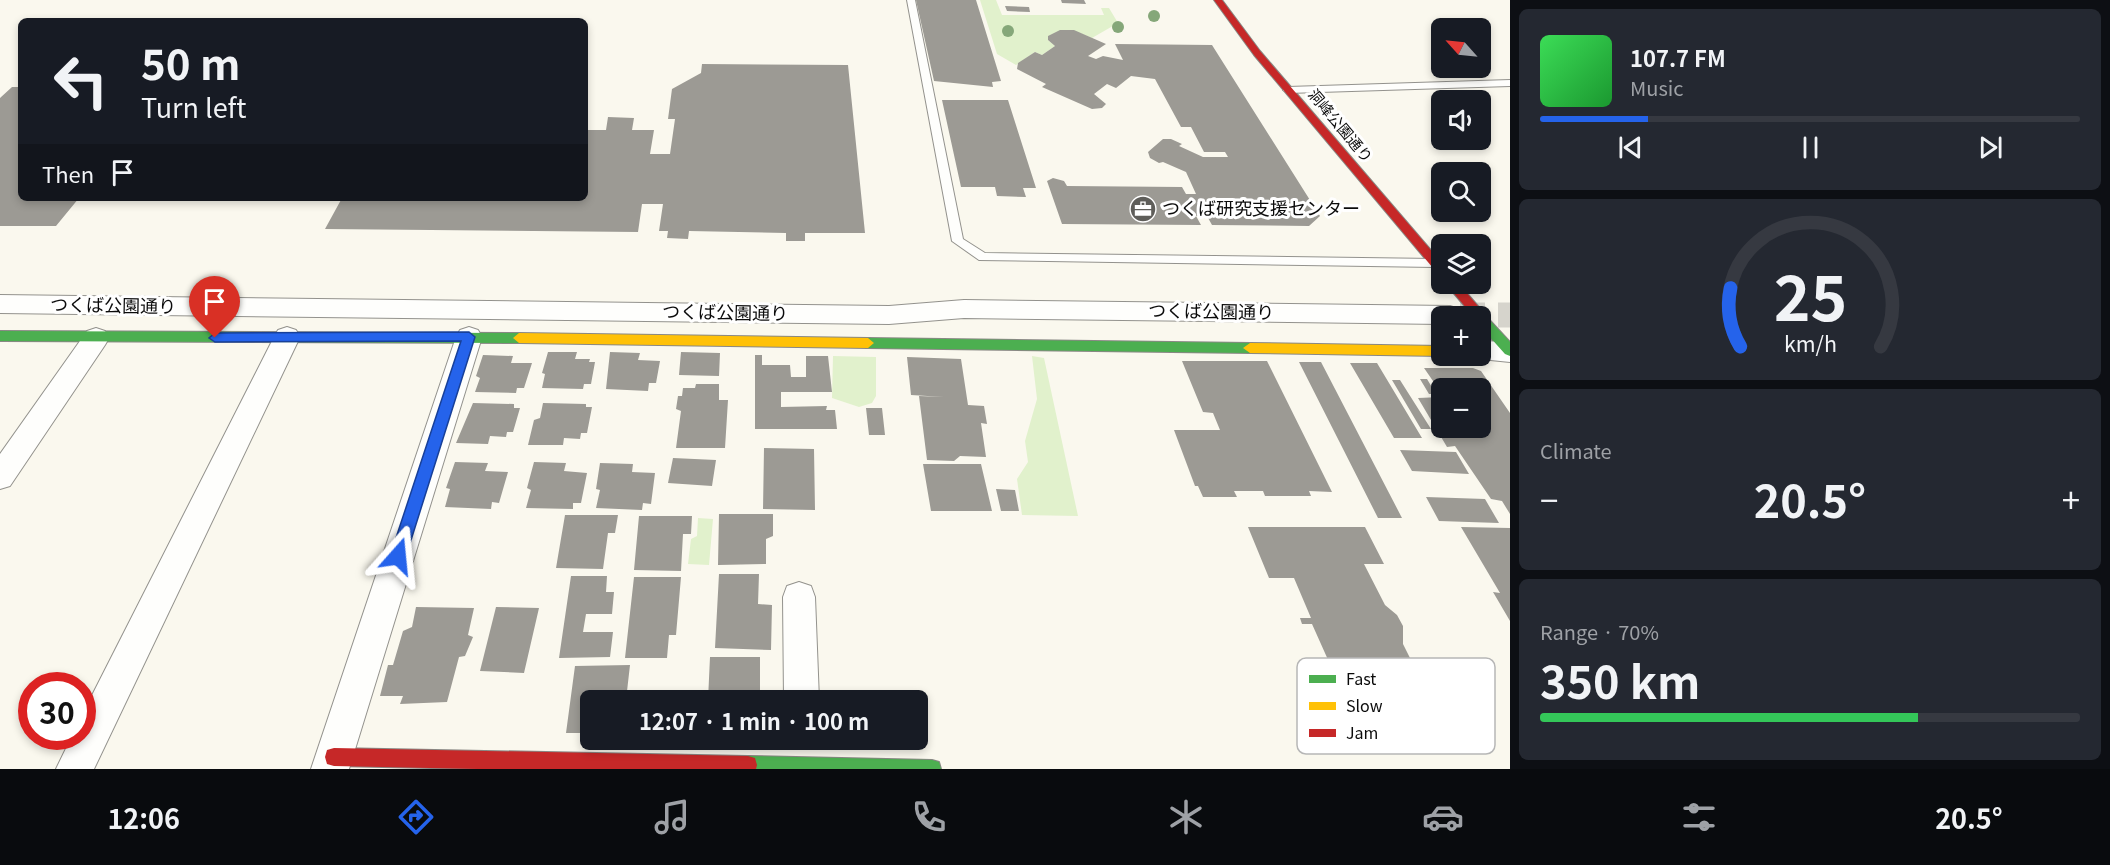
<!DOCTYPE html>
<html lang="en">
<head>
<meta charset="utf-8">
<style>
	:root { --surface:#171b24; --page:#242831; --text:#f1f3f6; --muted:#9ea1a6; --line:#363941; --accent:#2563eb }
	body { margin:0; font-family:Georgia,"Noto Sans JP",serif; background:var(--page); color:var(--text); height:100vh; display:flex; flex-direction:column; font-size:22px; white-space:nowrap }
	* { box-sizing:border-box; margin:0 }
	p { font-size:20px; color:var(--muted) }
	.icon { flex:none; width:33px; height:33px; fill:none; stroke:currentColor; stroke-width:2; stroke-linecap:round; stroke-linejoin:round }
	.map { position:relative; flex:1; overflow:hidden }
	.sheet { display:flex; flex-direction:column; gap:9px; padding:9px; background:#0d0f14; width:600px }
	.sheet>* { flex:none }
	.top-card { position:absolute; left:18px; top:18px; width:570px; height:183px; border-radius:9px; box-shadow:0 3px 9px #0003; background:#171b24; color:var(--text); overflow:hidden }
	.needle { width:39px; rotate:297deg }
	.fabs { position:absolute; left:1431px; top:18px; display:grid; gap:12px }
	.fabs a { display:grid; place-items:center; width:60px; height:60px; border-radius:9px; background:var(--surface); box-shadow:0 3px 9px #0003; font-size:30px }
	.speed { position:absolute; left:18px; top:672px; display:flex; gap:12px; font-size:30px; font-weight:700; text-align:center }
	.speed>* { display:grid; place-content:center; width:78px; height:78px; border-radius:50%; background:var(--surface); box-shadow:0 3px 9px #0003; line-height:1 }
	.speed .limit { border:9px solid #d22; background:#fff; color:#111 }
	.pin { position:absolute; display:grid; place-items:center; width:51px; height:51px; color:#fff; margin:-62px -26px; border-radius:50% 50% 50% 0; rotate:-45deg; box-shadow:0 0 6px #0007 }
	.pin .icon { rotate:45deg }
	.me { position:absolute; width:66px; margin:-33px; rotate:18deg; stroke-linejoin:round; filter:drop-shadow(0 0 4px #0008) }
	.turn { display:flex; align-items:center; gap:21px; height:126px; padding:0 24px; font-size:27px }
	.turn .icon { width:78px; height:78px; stroke-width:2.5 }
	.turn b { display:block; font-size:42px; line-height:51px }
	.then { display:flex; align-items:center; height:57px; padding:0 24px; background:#0003; gap:12px; font-size:22px }
	.big { font-size:45px; font-weight:700; line-height:1.1 }
	.sheet .card { flex:1; display:flex; flex-direction:column; justify-content:center; gap:9px; min-width:0; padding:0 21px; border-radius:9px; background:var(--page) }
	.sheet .dial { align-items:center; gap:0 }
	.dial svg { height:156px; overflow:visible; fill:none; stroke:var(--line); stroke-width:7; stroke-linecap:round; text-anchor:middle }
	.dial text { fill:var(--text); stroke:none }
	.song { display:flex; align-items:center; gap:18px }
	.cover { width:72px; height:72px; border-radius:9px; background:linear-gradient(135deg,hsl(130 70% 55%),hsl(130 70% 35%)) }
	.played { height:6px; border-radius:3px; background:linear-gradient(90deg,var(--accent) 20%,var(--line) 20%) }
	.keys { display:flex; justify-content:space-around; direction:ltr }
	.heat { display:flex; justify-content:space-between; align-items:center; font-size:33px; direction:ltr }
	.charge { height:9px; border-radius:4px; background:linear-gradient(90deg,#34c759 70%,var(--line) 0) }
	.trip { position:absolute; left:580px; top:690px; width:348px; height:60px; border-radius:9px; background:var(--surface); box-shadow:0 3px 9px #0003; font-weight:700; line-height:60px; text-align:center }
	.tab-bar { display:flex; height:96px; justify-content:space-around; align-items:center; background:#090b0e; color:var(--muted) }
	.tab-bar .icon { width:42px; height:42px }
	.tab-bar .active { color:var(--accent) }
	.tab-bar b { font-size:27px; color:var(--text) }
	main { display:flex; flex:1; min-height:0 }
	.map>svg:first-child { display:block }
	.green { fill:#e1f1cc }
	.building { fill:#9c9a94 }
	.lines { fill:none; stroke-linecap:round; stroke-linejoin:round }
	.street-tunnel { stroke:#d6d4cc; stroke-width:25; stroke-dasharray:25 13; stroke-linecap:butt }
	.lane-casing { stroke:#93928d; stroke-width:2 }
	.street-casing { stroke:#93928d; stroke-width:2 }
	.fast-casing { stroke:#898884; stroke-width:2 }
	.slow-casing { stroke:#898884; stroke-width:2 }
	.jam-casing { stroke:#898884; stroke-width:2 }
	.lane { fill:#fefefc; fill-rule:evenodd }
	.street { fill:#fefefc; fill-rule:evenodd }
	.fast { fill:#4caf50; fill-rule:evenodd }
	.slow { fill:#ffc107; fill-rule:evenodd }
	.jam { fill:#c62828; fill-rule:evenodd }
	.tree { fill:#85a779 }
	.route { fill:#2563eb; stroke:#184099; stroke-width:1.5 }
	.labels { text-anchor:middle; stroke-width:6; stroke-linejoin:round; paint-order:stroke }
	.far-street-label { font-size:15px; fill:#0b0b0b; stroke:#fff }
	.poi-label { font-size:18px; fill:#0b0b0b; stroke:#fff; text-anchor:start }
	.street-label { font-size:18px; fill:#0b0b0b; stroke:#fff }
	.key { fill:#fff; stroke:#b6b6b6; stroke-width:1.5 }
	.key-label { font-size:16px; fill:#0b0b0b }
</style>
</head>
<body>
<main>
<div class="map">
<svg width="1510" height="769" viewBox="0 0 1510 769">
	<rect width="100%" height="100%" fill="#faf8ee"/>
	<!-- green -->
	<path class="green" d="M980 0H996L1002 15H1104L1101 8H1109L1118 23 1092 38C1075 31 1064 26 1048 37V40L1055 46 1042 55 1035 52 1016 65 997 54Z
		M833 356 876 357V396L872 403 859 407 832 398Z
		M1032 356 1044 358 1078 516 1022 515 1017 479 1028 462 1025 441 1037 399Z
		M698 518 713 519 709 565 688 564 691 539 697 536Z"/>
	<!-- building -->
	<path class="building" d="M916 0H976L1001 81 992 82 993 87 934 81Z
		M1061 0H1084L1086 4 1062 3Z
		M1005 6 1029 7 1030 12 1007 11Z
		M1060 30H1074L1106 44 1088 56 1096 59 1103 56 1123 60 1115 44 1212 45 1320 216 1309 226 1212 225 1207 216H1196L1201 225 1062 224 1047 181 1053 178 1064 181 1067 186 1182 187 1186 194H1196L1186 172 1163 162 1159 163 1150 158 1148 152 1163 139H1171L1182 144 1179 146 1203 157H1228L1225 152H1204L1191 127H1181L1155 79 1131 76 1116 88 1107 84 1094 94 1106 104 1102 108 1092 109 1042 87 1046 84 1017 69 1018 63 1035 52 1042 55 1055 46 1048 40V36Z
		M702 64 848 65 865 233H805V241H786V233L689 231 688 239 667 238 668 231H659L663 204H642L638 232 325 229 342 198H585V130H606L608 117 634 118 632 130H654L650 154H670L675 119H668L672 89 701 73Z
		M12 87H21V198H79L56 226H0V98Z
		M942 100H1008L1036 188H1023L1026 197 997 196 995 187H961Z
		M548 352H577L575 359H590L589 362H595L591 384H584L583 389 542 388 545 374 542 373Z
		M610 352 640 353 638 360 660 361 656 383H649L648 391 606 389Z
		M681 352 720 353 719 376 679 375Z
		M483 355 513 356 511 363H532L524 388H517L516 393 475 392 480 378 476 376Z
		M755 355H762V365H790L791 377H806V356H828L832 392H781V407L827 406 826 410H835L837 429H755Z
		M907 357 961 359 968 405 984 406 987 424 981 423 986 457 960 456 954 461 927 460 919 396 944 397 911 395Z
		M1182 361H1267L1332 492 1309 491 1311 496H1265L1263 491H1234L1237 497H1203L1198 486H1195L1174 430H1220L1213 413 1203 412Z
		M1299 362H1321L1402 518H1378Z
		M1350 363H1377L1422 438H1394Z
		M1424 368H1473L1481 371 1510 413V514L1502 501 1491 499 1455 446 1447 447 1418 398 1442 397V428H1480V388H1442V394Z
		M1420 379H1427L1436 394H1429Z
		M1392 380H1400L1431 429H1421Z
		M696 384H719V400H728L725 448H676L681 411 676 409 678 396H682L683 388H695Z
		M473 403 514 404V408H520L513 432H507L506 437 490 436 488 444 456 443Z
		M543 403 586 404V407H592L587 433H581L580 439 564 438 563 445H528L534 420 540 418Z
		M866 408H882L885 435H869Z
		M764 448 814 449 815 510 763 509Z
		M1400 450 1456 452 1469 474 1412 471Z
		M673 458 716 460 712 486 668 483Z
		M455 462 488 463 485 471 508 472 499 503 492 502 491 509 445 507 450 489 446 488Z
		M534 462 566 463 564 471 587 473 581 503H573V509L526 508 531 490 527 488Z
		M600 463 633 464 632 472 655 473 651 504 643 503 642 510 596 508 600 490 596 489Z
		M923 464H981L992 511H931Z
		M996 489 1015 490 1019 511H1001Z
		M1426 497 1485 499 1499 523 1439 521Z
		M719 514H773V536L766 539V564L718 565Z
		M565 515H618L615 533H608L603 569 556 568Z
		M639 516H692L691 534H683L681 571 634 570Z
		M1248 527H1365L1384 564H1364L1385 605 1397 615 1403 626V644L1426 690H1445L1468 733H1328L1298 662H1329L1312 624H1302L1300 618H1311L1294 578H1269Z
		M1461 527 1510 528V621L1493 592 1500 593Z
		M719 574H759L758 604 772 605 771 650 715 648Z
		M571 576H607L606 592H614L612 614H586L583 632H613L610 657 559 658Z
		M634 577H681L676 635H669L667 658H625Z
		M416 607 474 608 468 635 473 637 465 656 459 657 447 702 400 704 403 696H380L388 665H393L403 631 412 627Z
		M496 607 539 608 524 673 480 671Z
		M710 657H760V700H708Z
		M630 665 626 700H591V733H566L575 666Z"/>
	<g class="lines">
		<!-- street-tunnel -->
		<path class="street-tunnel" d="M1460 315H1510"/>
		<defs>
			<path id="lane" d="M907 0H915L963 239 985 253 1435 259 1441 263 1435 267 979 260 952 241Z
				M1510 80V86L1288 93 1283 90 1288 87Z"/>
			<path id="street" d="M0 295 889 306 964 300 1450 306 1459 309 1463 315 1442 316V324L964 318 889 324 0 313Z
				M287 327 296 330 300 337 94 769H56L72 736H82V715L274 337 278 330Z
				M469 327 478 330 482 337 349 769H311L456 337 460 330Z
				M96 328 105 331 109 338 105 345 10 486 0 489V454L87 331Z
				M1480 341 1510 342V362L1471 358 1469 356H1480Z
				M799 582 811 586 815 597 819 700H784L783 597 787 586Z"/>
			<path id="fast" d="M1480 312 1484 314 1510 342V356L1505 354 1480 326V316H1474Z
				M0 331 519 333 525 338 519 343 0 341Z
				M868 338 1250 343 1257 348 1250 353 868 348 862 343Z
				M748 756 932 760 939 762 941 769H740L739 765 741 758Z"/>
			<path id="slow" d="M519 333 868 338 874 343 868 348 519 343 513 338Z
				M1250 343 1442 346V356H1443H1442L1250 353 1243 348Z"/>
			<path id="jam" d="M1214 0H1222L1260 51 1442 263V275L1438 274 1254 55Z
				M1446 284H1459L1484 313 1486 316 1484 319 1480 320V316H1473Z
				M334 748 748 756 755 758 757 765 756 769H478L334 766 327 764 325 757 327 750Z"/>
		</defs>
		<!-- lane casing -->
		<use href="#lane" class="lane-casing"/>
		<!-- street casing -->
		<use href="#street" class="street-casing"/>
		<!-- fast casing -->
		<use href="#fast" class="fast-casing"/>
		<!-- slow casing -->
		<use href="#slow" class="slow-casing"/>
		<!-- jam casing -->
		<use href="#jam" class="jam-casing"/>
		<!-- lane -->
		<use href="#lane" class="lane"/>
		<!-- street -->
		<use href="#street" class="street"/>
		<!-- fast -->
		<use href="#fast" class="fast"/>
		<!-- slow -->
		<use href="#slow" class="slow"/>
		<!-- jam -->
		<use href="#jam" class="jam"/>
	</g>
	<!-- trees -->
	<g class="tree">
		<circle cx="1154" cy="16" r="6"/>
		<circle cx="1118" cy="27" r="6"/>
		<circle cx="1008" cy="31" r="6"/>
	</g>
	<!-- route -->
	<path class="route" d="M469 332 475 337 406 556 404 561 398 564 393 561 390 556 461 341 215 342 209 338 215 333Z"/>
	<!-- icons -->
	<defs>
		<symbol id="office-disc" viewBox="-11 -11 22 22"><circle r="9.5" fill="#5f5e5a" stroke="#fff"/><path d="M-6-3h4V-5.5h4V-3h4V5H-6ZM-1-4.5V-3h2v-1.5ZM-6 0V1H6V0Z" fill="#fff"/></symbol>
	</defs>
	<g fill-rule="evenodd">
		<use href="#office-disc" x="1128" y="194" width="30" height="30"/>
	</g>
	<g class="labels">
		<!-- far-street labels -->
		<g class="far-street-label">
			<text transform="translate(1340 126) rotate(50)" y="5">洞峰公園通り</text>
		</g>
		<!-- poi labels -->
		<g class="poi-label">
			<text x="1162" y="215">つくば研究支援センター</text>
		</g>
		<!-- street labels -->
		<g class="street-label">
			<text transform="translate(113 306) rotate(1)" y="6">つくば公園通り</text>
			<text transform="translate(1211 312) rotate(1)" y="6">つくば公園通り</text>
			<text transform="translate(725 313) rotate(1)" y="6">つくば公園通り</text>
		</g>
	</g>
	<!-- legend -->
	<rect x="1297" y="658" width="198" height="96" rx="9" class="key"/>
	<rect x="1309" y="675" width="27" height="8" fill="#4caf50"/>
	<rect x="1309" y="702" width="27" height="8" fill="#ffc107"/>
	<rect x="1309" y="729" width="27" height="8" fill="#c62828"/>
	<g class="key-label">
		<text x="1346" y="685">Fast</text>
		<text x="1346" y="712">Slow</text>
		<text x="1346" y="739">Jam</text>
	</g>
</svg>
<div class="fabs">
<a><svg class="needle" viewBox="-14 -14 28 28"><path d="M0-13l5 13h-10z" fill="#e53935"/><path d="M0 13l5-13h-10z" fill="#9ea1a6"/></svg></a>
<a><svg class="icon" aria-label="sound" viewBox="0 0 24 24"><path d="M4 9h4l5-4v14l-5-4H4zM17 9q2 3 0 6"/></svg></a>
<a><svg class="icon" aria-label="search" viewBox="0 0 24 24"><circle cx="10" cy="10" r="6"/><path d="M15 15l6 6"/></svg></a>
<a><svg class="icon" aria-label="layers" viewBox="0 0 24 24"><path d="M12 4l9 5-9 5-9-5zM3 14l9 5 9-5"/></svg></a>
<a>+</a>
<a>−</a>
</div>
<div class="speed"><div class="limit">30</div></div>
<div class="pin" style="left:215px;top:338px;background:#d93025"><svg class="icon" aria-label="arrive" viewBox="0 0 24 24"><path d="M6 21V4h12l-3 4 3 4H6"/></svg></div>
<svg class="me" style="left:398px;top:556px" viewBox="-20 -20 40 40"><path d="M0-17L14 15 0 8-14 15z" fill="#2563eb" stroke="#fff" stroke-width="4"/></svg>
<div class="trip">12:07 · 1 min · 100 m</div>
<div class="top-card">
<div class="turn"><svg class="icon" aria-label="left" viewBox="0 0 24 24"><path d="M17 20v-9H6M10 6l-5 5 5 5"/></svg><div><b>50 m</b>Turn left</div></div>
<div class="then">Then<svg class="icon" aria-label="arrive" viewBox="0 0 24 24"><path d="M6 21V4h12l-3 4 3 4H6"/></svg></div>
</div>
</div>
<section class="sheet">
<div class="card">
<div class="song"><i class="cover"></i><div><b>107.7 FM</b><p>Music</p></div></div>
<div class="played"></div>
<div class="keys"><svg class="icon" aria-label="previous" viewBox="0 0 24 24"><path d="M18 5L8 12l10 7zM5 5v14"/></svg><svg class="icon" aria-label="pause" viewBox="0 0 24 24"><path d="M8 5v14M16 5v14"/></svg><svg class="icon" aria-label="next" viewBox="0 0 24 24"><path d="M6 5l10 7-10 7zM19 5v14"/></svg></div>
</div>
<div class="card dial"><svg viewBox="0 0 100 80">
<path d="M14 69A42 42 0 1 1 86 69"/>
<path d="M14 69A42 42 0 0 1 9 39" stroke="#2563eb"/>
<text x="50" y="56" font-size="32" font-weight="700">25</text>
<text x="50" y="72" font-size="11">km/h</text>
</svg></div>
<div class="card"><p>Climate</p>
<div class="heat"><a>−</a><b class="big">20.5°</b><a>+</a></div>
</div>
<div class="card"><p>Range · 70%</p><b class="big">350 km</b><div class="charge"></div></div>
</section>
</main>
<nav class="tab-bar">
<b>12:06</b>
<svg class="icon active" aria-label="directions" viewBox="0 0 24 24"><path d="M12 3l9 9-9 9-9-9zM9 14v-3h6M13 9l2 2-2 2"/></svg>
<svg class="icon" aria-label="music" viewBox="0 0 24 24"><path d="M9 18V5l10-2v13"/><circle cx="6" cy="18" r="3"/><circle cx="16" cy="16" r="3"/></svg>
<svg class="icon" aria-label="phone" viewBox="0 0 24 24"><path d="M5 4h4l2 5-3 2q2 4 5 5l2-3 5 2v4C11 20 4 13 5 4z"/></svg>
<svg class="icon" aria-label="climate" viewBox="0 0 24 24"><path d="M12 3v18M4 7l16 10M4 17L20 7"/></svg>
<svg class="icon" aria-label="car" viewBox="0 0 24 24"><path d="M5 17H2v-5l4-1 3-4h7l3 4 3 1v5h-3M9 17h6M6 11h13"/><circle cx="7" cy="17" r="2"/><circle cx="17" cy="17" r="2"/></svg>
<svg class="icon" aria-label="filters" viewBox="0 0 24 24"><path d="M4 7h16M4 17h16"/><circle cx="9" cy="7" r="2"/><circle cx="15" cy="17" r="2"/></svg>
<b>20.5°</b>
</nav>
</body>
</html>
